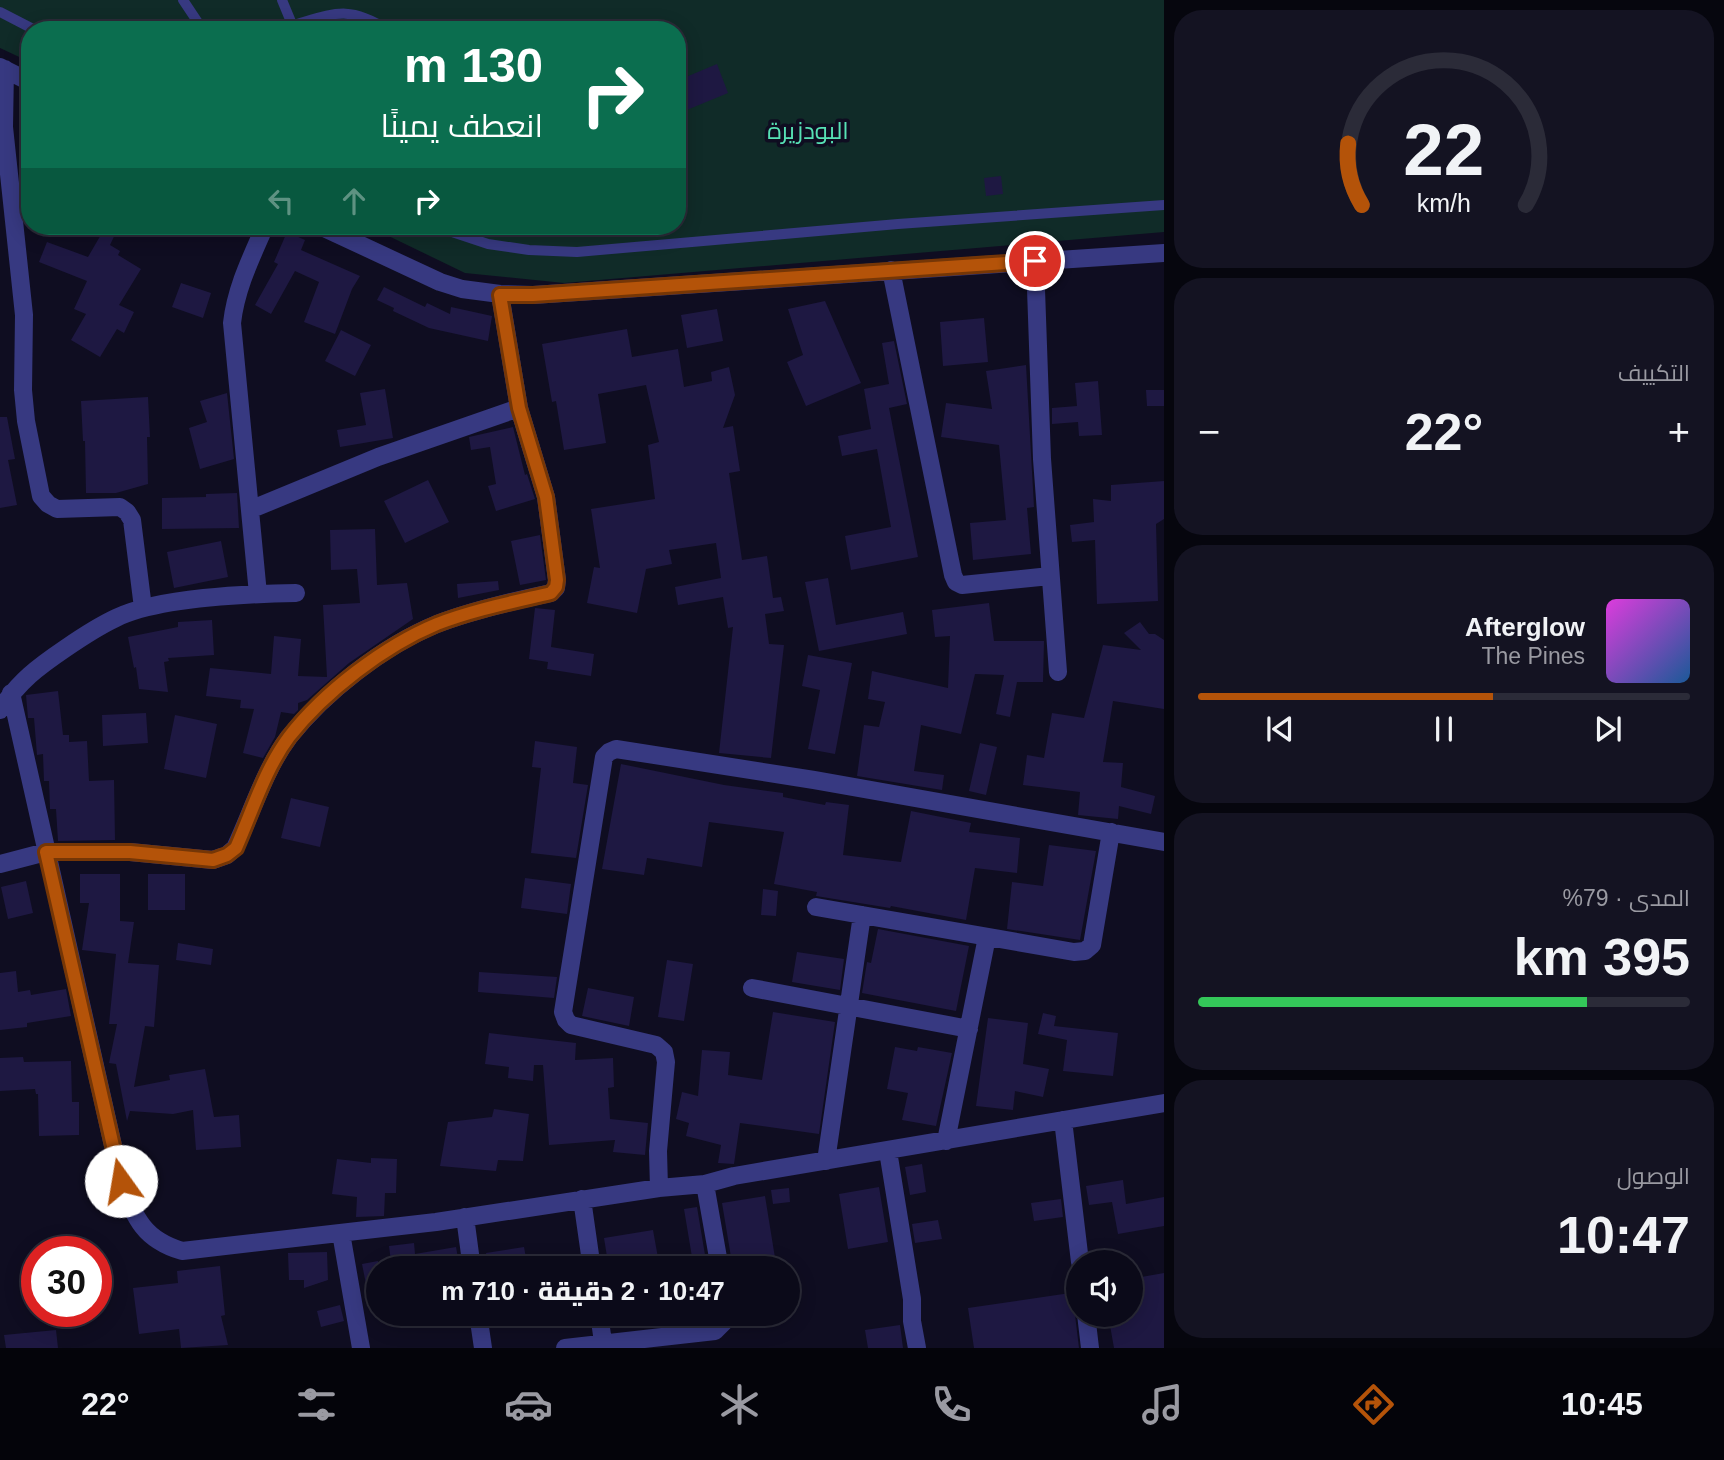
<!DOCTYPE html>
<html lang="ar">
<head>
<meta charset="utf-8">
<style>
	:root { --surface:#0b0a19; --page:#141322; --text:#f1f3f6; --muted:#9a9aa2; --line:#2b2b38; --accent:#b45309 }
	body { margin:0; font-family:Arial,Cairo,sans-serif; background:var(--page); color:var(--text); direction:rtl; height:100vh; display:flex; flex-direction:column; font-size:26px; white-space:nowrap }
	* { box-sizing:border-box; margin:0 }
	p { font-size:23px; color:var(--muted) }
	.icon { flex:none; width:38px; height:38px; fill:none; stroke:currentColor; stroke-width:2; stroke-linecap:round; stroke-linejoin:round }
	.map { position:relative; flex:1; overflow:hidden; direction:ltr }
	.sheet { display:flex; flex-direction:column; gap:10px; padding:10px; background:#06060e; width:560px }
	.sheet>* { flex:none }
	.banner { position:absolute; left:21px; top:21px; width:665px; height:214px; border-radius:28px; box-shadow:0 4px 18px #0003,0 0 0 2px var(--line); direction:rtl; background:#0b6e4f; color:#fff; overflow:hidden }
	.controls { position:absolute; left:1066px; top:1250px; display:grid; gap:14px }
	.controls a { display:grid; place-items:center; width:77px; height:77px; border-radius:50%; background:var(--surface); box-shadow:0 4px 18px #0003,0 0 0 2px var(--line); font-size:35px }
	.speed { position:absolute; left:21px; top:1236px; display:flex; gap:14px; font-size:35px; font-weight:700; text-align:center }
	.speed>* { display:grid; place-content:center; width:91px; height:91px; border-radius:50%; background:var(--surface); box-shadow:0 4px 18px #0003,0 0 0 2px var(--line); line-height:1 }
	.speed .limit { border:10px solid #d22; background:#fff; color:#111 }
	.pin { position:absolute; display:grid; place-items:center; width:60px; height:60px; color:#fff; margin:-30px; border:4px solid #fff; border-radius:50%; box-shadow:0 2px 7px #0007 }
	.me { position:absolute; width:77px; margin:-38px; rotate:347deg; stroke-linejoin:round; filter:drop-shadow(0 0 5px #0008) }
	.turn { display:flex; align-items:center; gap:24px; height:147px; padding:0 28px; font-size:32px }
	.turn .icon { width:91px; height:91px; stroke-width:2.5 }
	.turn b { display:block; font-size:49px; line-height:60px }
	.lanes { display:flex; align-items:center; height:66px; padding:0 28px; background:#0003; justify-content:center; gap:35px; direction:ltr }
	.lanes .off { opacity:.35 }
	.big { font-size:52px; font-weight:800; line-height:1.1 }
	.sheet .widget { flex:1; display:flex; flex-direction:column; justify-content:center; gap:10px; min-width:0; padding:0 24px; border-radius:28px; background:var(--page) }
	.sheet .dial { align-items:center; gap:0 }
	.dial svg { height:182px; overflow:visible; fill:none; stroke:var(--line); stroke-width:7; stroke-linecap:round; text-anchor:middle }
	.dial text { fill:var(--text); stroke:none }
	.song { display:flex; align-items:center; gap:21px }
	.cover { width:84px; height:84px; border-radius:10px; background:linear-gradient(135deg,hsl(300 70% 55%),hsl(210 70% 35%)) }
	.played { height:7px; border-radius:4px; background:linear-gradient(90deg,var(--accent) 60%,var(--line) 60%) }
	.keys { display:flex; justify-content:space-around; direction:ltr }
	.heat { display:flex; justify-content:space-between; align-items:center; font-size:38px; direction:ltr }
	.charge { height:10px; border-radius:5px; background:linear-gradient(90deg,#34c759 79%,var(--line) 0) }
	.trip { position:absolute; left:366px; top:1256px; width:434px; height:70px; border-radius:35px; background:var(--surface); box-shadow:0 4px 18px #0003,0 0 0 2px var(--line); font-weight:800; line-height:70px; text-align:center; direction:rtl }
	.dock { display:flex; height:112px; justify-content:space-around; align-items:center; background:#04040a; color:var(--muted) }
	.dock .icon { width:49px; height:49px }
	.dock .on { color:var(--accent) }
	.dock b { font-size:32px; color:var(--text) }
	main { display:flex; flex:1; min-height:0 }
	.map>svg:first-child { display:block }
	.green { fill:#102b28 }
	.building { fill:#1e1842 }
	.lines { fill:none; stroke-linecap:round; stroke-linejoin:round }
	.service { stroke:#373981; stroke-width:10 }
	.minor { stroke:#373981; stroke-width:18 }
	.route-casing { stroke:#753606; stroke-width:18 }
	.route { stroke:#b45309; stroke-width:12 }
	.labels { text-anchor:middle; stroke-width:7; stroke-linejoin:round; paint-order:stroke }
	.park-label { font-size:24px; fill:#57e1b5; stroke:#0f0d21 }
</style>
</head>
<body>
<main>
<section class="sheet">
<div class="widget dial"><svg viewBox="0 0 100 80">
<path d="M14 69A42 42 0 1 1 86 69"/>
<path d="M14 69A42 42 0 0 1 8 42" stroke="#b45309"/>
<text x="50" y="56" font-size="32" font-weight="700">22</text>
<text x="50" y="72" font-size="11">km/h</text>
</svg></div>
<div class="widget"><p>التكييف</p>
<div class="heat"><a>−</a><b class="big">22°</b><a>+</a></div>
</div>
<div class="widget">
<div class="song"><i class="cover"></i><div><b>Afterglow</b><p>The Pines</p></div></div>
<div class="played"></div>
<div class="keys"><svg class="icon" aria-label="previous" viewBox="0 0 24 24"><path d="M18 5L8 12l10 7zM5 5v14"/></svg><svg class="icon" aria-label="pause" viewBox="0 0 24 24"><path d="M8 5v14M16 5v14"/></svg><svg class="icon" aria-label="next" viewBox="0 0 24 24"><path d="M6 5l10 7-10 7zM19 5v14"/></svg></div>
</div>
<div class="widget"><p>المدى · 79%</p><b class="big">395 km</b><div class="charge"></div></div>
<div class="widget"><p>الوصول</p><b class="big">10:47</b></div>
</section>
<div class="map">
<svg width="1164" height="1348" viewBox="0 0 1164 1348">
	<rect width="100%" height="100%" fill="#0f0d21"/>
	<!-- green -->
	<path class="green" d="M0 0H1164V232L564 283 465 273 368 226H677V30H30V62L0 48Z"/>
	<!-- building -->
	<path class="building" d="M717 64 728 93 677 114V86L688 82 686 77Z
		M1001 176 1003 194 986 196 984 178Z
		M106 226H119L110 245 120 251 118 255 141 269 119 305 134 312 124 333 117 329 100 357 71 340 86 314 74 309 87 281 39 262 47 242 88 257Z
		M287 232 305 240 301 250 360 276 352 289 335 334 304 322 319 282 295 271 271 314 255 305 278 264 274 262Z
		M181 283 211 293 203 318 172 307Z
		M384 287 425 307 427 303 450 314 451 307 492 316 488 341 429 328 393 311 394 308 377 300Z
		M825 301 861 383 806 406 787 362 803 355 788 309Z
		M717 309 723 341 687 348 681 315Z
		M984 318 988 362 943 366 940 322Z
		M627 329 632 357 678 349 684 387 712 381 711 372 729 367 735 395 723 428 733 426 740 471 729 473 742 560 767 556 773 598 781 597 784 611 765 614 769 644 784 645 771 758 719 753 733 627 728 628 723 597 678 605 675 587 721 578 716 543 669 550 672 564 646 569 637 613 587 603 594 567 600 568 591 509 655 499 648 445 659 442 646 385 598 394 606 443 564 450 556 401 552 402 542 344Z
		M341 330 371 345 355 376 325 361Z
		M894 341 907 404 889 408 918 557 851 570 845 536 891 527 877 449 842 456 838 436 871 429 864 389 889 384 882 343Z
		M1026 365 1034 507 1027 508 1031 554 973 560 970 523 1006 520 999 445 941 437 946 403 992 409 986 371Z
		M1098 381 1102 435 1079 436 1078 422 1052 424V408L1077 406 1075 383Z
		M385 389 393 438 340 447 337 430 366 425 360 393Z
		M1146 390H1164V406H1147Z
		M227 393 234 459 200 469 189 428 207 422 200 401Z
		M148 397 150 437H147L148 484 116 493H86L85 441H83L81 401Z
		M0 417H7L15 459 8 460 17 505 0 508Z
		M513 427 525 475 527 474 535 499 496 511 488 486 496 484 490 447 471 450 469 437Z
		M428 480 449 522 405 543 384 501Z
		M1164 481V519L1156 524 1158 601 1097 604 1095 540 1072 542 1070 525 1094 522 1093 499 1111 501V485Z
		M237 493 239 528 162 529V498L206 497V494Z
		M375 529 377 585 407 583 413 619 349 663 307 700 298 703V710L294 714 281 712 275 737 263 758 243 753 254 709 240 708 241 700 206 696 210 668 271 674 274 636 301 639 298 676 327 677 323 605 360 603 357 569 331 570 330 530Z
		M540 535 546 580 520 585 511 541Z
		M221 541 228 577 174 588 167 552Z
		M828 578 836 625 903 612 907 634 819 651 805 582Z
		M498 581 499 590 458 598 457 584Z
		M989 603 994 641H1044L1043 682H1017L1010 717 996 714 1004 675 975 674 961 734 921 725 914 771 944 775 942 790 857 776 864 725 879 727 885 702 868 699 872 671 948 688 950 636 935 637 932 610Z
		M535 608 555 610 551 647 594 654 591 676 547 669 548 662 529 659Z
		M212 620 214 655 168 658 169 661 164 662 168 692 139 689 136 667 134 668 128 637 178 627V622Z
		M1140 622 1149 634H1155L1164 640V709L1113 701 1103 762 1123 763 1121 787 1155 796 1151 814 1119 806 1118 819 1078 815 1080 792 1023 785 1027 755 1044 758 1052 713 1084 718 1103 645 1141 650 1124 633Z
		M808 655 852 663 835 754 808 749 820 690 802 686Z
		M58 691 63 735H69V742L87 741 89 781 114 780 115 840 58 841 56 809H50L49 781H44L43 754 37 755 34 718H28L26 695Z
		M146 713 148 743 103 746 102 715Z
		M175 715 217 724 206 778 164 769Z
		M535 741 577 747 573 783 588 785 576 858 531 853 541 768 532 767Z
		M980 743 997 747 986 795 969 791Z
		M621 764 724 785 783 793V797L825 805 826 802 849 805 843 855 901 862 911 811 971 823 969 832 1020 838 1017 873 975 868 966 920 891 906 890 908 816 896 817 892 774 884 784 832 709 822 702 867 647 858 644 875 602 869Z
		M291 798 329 807 320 847 281 838Z
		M1049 845 1096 851 1080 940 1007 929 1012 882 1043 886Z
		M80 874H120V921L134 922 128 963 159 965 154 1027 145 1026 134 1087 170 1080 169 1075 205 1069 214 1117 239 1115 241 1147 196 1150 193 1110 173 1114 130 1111 127 1121 116 1064 109 1063 117 1024H109L116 954 82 950 89 903H80Z
		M148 874H185V910H148Z
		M525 878 571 884 567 914 521 908Z
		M26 881 33 913 8 919 1 887Z
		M763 889 778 891 776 916 761 915Z
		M878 929 969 946 956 1011 862 993 867 962 871 963Z
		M178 943 213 949 211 965 176 960Z
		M797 952 844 959 840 990 792 982Z
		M667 960 693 964 684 1021 658 1017Z
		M16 971 18 992 30 990 31 995 66 989 71 1016 27 1023V1027L0 1030V973Z
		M479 972 557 977 554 998 478 992Z
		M588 988 634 997 629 1026 582 1016Z
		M773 1012 835 1022 819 1134 740 1123 734 1164 718 1163 721 1145 686 1136 689 1123 676 1119 682 1092 698 1096 702 1050 730 1052 728 1075 762 1080Z
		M1043 1013 1056 1016 1054 1026 1118 1033 1113 1076 1063 1071 1067 1040 1038 1034Z
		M988 1018 1028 1023 1023 1064 1049 1069 1043 1097 1015 1091 1013 1110 976 1106Z
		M489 1033 576 1043 575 1060 613 1058 614 1087 608 1088 610 1119 648 1123 645 1155 613 1152 615 1140 549 1145 543 1065H534L533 1081 508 1078 509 1067 485 1064Z
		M895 1047 917 1051 918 1047 952 1053 936 1126 902 1120 908 1093 887 1089Z
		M23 1057 24 1062 71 1061 72 1102H79V1135L39 1136 38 1094H36L35 1089 0 1091V1058Z
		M494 1109 529 1114 523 1161 498 1160 496 1171 440 1166 448 1122 492 1117Z
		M371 1158 397 1159 396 1193H385L384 1216 356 1217 357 1197 332 1194 337 1159 371 1163Z
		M922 1164 926 1192 910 1195 905 1167Z
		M1123 1180 1126 1204 1164 1197V1226L1118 1234 1112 1202 1089 1205 1086 1186Z
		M879 1187 888 1242 848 1249 839 1194Z
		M789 1188 790 1202 773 1204 771 1190Z
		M765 1196 776 1264 733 1269 722 1203Z
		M1061 1199 1063 1217 1034 1221 1031 1203Z
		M697 1207 706 1261 693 1263 684 1209Z
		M938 1220 942 1239 915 1243 912 1224Z
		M653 1230 660 1269H609L604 1238Z
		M414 1243 415 1254 456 1247 460 1269H392L389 1246Z
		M524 1247 528 1269H489L486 1253Z
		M327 1252 328 1280 304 1288V1280H289L288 1253Z
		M378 1261V1282L366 1284 362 1264Z
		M220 1266 225 1315 221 1316 228 1345 181 1348 179 1329 139 1334 133 1288 178 1283 177 1271Z
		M1164 1273V1348H1114L1108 1314H1130V1279Z
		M1077 1292 1078 1306 1075 1315 1079 1348H974L968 1308Z
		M340 1305 344 1321 321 1327 317 1311Z
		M900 1325 903 1348H868L865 1330Z
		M56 1330 58 1348H6L4 1335Z"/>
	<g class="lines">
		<!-- service -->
		<path class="service" d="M183 0 203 30
			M282 0 294 29
			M0 12 35 30
			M293 25C335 13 349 5 388 30
			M434 226 488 244 529 250 577 252 898 224 1164 205"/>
		<!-- minor -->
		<path class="minor" d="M0 67 30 82
			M5 69 4 127 24 315 23 390 26 421 41 496 48 504 57 509 120 507 127 512 132 520 143 608
			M320 226 440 282 462 289 500 294 533 295 1164 253
			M1035 261 1042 459 1058 672
			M891 270 953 575 956 582 962 585 1050 576
			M252 509 378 457 519 408
			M258 594 232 323C236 288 251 258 265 226
			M11 693 121 1181C135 1217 142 1239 182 1251L436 1222 659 1188 705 1184 734 1176 1164 1103
			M0 710C19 681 38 667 66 648 82 637 99 626 116 618 159 597 247 594 296 593
			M0 864 46 852H130L213 860 227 855 235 848C252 812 265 769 289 737 325 692 383 646 437 624 473 610 513 601 551 593L556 588 557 580 546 497 519 408 500 294
			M816 907 1074 952 1085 951 1092 945 1111 832
			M752 988 969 1029
			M1063 1120 1080 1262
			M946 1141 987 937
			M888 1151 912 1299V1321L917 1348
			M826 1161 862 915
			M705 1184 720 1269
			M659 1188 658 1151 666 1062 664 1052 656 1045 571 1025 566 1020 563 1012 604 757 609 752 616 749 814 780 1164 842
			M582 1199 592 1269
			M465 1217 472 1269
			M341 1233 361 1348
			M478 1314 483 1348
			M599 1314 603 1342
			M1086 1314 1090 1348
			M565 1348 715 1331 725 1321V1314"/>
	</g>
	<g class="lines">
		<defs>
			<path id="route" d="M121 1181 46 852H130L213 860 227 855 236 848C252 812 265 769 289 737 324 692 384 646 437 624 473 610 513 602 551 593L556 587 557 580 546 497 519 408 500 295H533L1035 261"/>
		</defs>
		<!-- route casing -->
		<use href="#route" class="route-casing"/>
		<!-- route -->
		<use href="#route" class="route"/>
	</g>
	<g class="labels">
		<!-- park labels -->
		<g class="park-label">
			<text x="808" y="139">البودزيرة</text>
		</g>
	</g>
</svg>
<div class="controls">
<a><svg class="icon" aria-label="sound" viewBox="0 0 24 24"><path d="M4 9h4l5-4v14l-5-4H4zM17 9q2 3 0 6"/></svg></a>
</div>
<div class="speed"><div class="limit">30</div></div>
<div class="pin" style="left:1035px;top:261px;background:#d93025"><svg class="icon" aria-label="arrive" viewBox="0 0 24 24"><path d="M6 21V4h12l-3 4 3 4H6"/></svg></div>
<svg class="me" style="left:121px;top:1181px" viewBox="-20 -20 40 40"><circle r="19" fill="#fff"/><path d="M0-13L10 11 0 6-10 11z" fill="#b45309"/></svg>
<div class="trip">10:47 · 2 دقيقة · 710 m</div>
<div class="banner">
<div class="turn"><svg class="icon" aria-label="right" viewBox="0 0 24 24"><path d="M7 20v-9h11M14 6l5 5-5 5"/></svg><div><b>130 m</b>انعطف يمينًا</div></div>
<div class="lanes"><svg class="icon off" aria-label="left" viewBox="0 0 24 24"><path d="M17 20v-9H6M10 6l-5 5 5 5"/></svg><svg class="icon off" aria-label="ahead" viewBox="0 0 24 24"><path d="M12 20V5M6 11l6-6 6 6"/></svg><svg class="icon" aria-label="right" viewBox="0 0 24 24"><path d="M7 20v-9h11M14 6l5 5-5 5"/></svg></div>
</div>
</div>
</main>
<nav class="dock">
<b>10:45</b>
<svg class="icon on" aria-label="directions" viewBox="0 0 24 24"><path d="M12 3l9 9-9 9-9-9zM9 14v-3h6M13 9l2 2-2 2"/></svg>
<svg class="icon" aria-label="music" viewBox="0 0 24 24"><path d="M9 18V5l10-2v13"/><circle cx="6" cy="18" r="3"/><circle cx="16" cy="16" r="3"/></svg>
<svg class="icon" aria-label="phone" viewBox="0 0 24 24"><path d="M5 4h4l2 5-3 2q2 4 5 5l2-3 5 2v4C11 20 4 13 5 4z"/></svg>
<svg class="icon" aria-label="climate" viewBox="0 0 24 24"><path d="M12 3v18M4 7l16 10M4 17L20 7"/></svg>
<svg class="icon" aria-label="car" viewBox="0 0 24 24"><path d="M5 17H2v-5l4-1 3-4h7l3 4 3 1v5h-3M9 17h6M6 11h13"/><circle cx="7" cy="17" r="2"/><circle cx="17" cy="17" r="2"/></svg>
<svg class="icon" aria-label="filters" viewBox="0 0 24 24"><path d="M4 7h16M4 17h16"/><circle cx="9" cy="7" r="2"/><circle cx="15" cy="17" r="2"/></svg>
<b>22°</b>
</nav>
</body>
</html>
